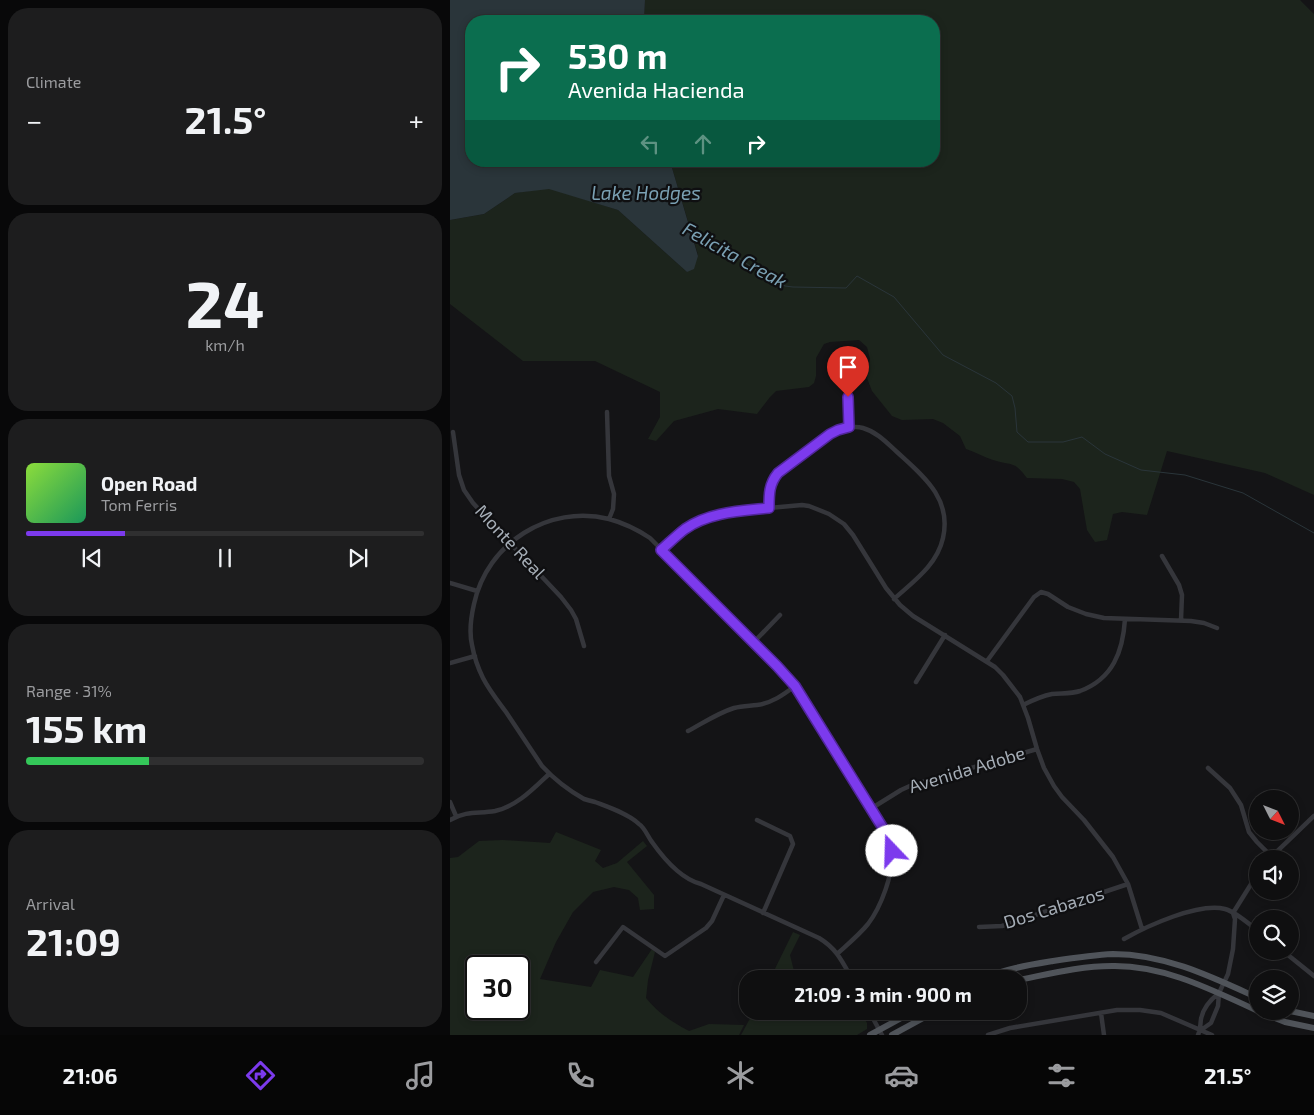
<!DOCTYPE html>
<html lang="en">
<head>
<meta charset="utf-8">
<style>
	:root { --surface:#0f0f10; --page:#1d1d1e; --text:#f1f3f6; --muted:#9b9c9f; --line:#2f2f30; --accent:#7c3aed }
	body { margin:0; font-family:"Exo 2",sans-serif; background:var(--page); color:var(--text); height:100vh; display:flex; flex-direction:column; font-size:19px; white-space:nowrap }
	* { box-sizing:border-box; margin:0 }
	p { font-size:16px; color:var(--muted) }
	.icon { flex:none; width:28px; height:28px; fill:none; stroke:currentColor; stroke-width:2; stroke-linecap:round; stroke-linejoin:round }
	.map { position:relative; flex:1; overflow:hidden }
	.details { display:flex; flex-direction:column; gap:8px; padding:8px; background:#080809; width:450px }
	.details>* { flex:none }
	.top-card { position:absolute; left:15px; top:15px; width:475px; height:152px; border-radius:20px; box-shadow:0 2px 8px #0003,0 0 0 1px var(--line); background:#0b6e4f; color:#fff; overflow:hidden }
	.needle { width:32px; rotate:132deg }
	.tools { position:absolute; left:799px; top:790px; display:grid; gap:10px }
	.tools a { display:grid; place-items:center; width:50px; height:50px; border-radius:50%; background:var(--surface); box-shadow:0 2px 8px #0003,0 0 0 1px var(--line); font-size:25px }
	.speed { position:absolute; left:15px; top:955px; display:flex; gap:10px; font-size:25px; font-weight:700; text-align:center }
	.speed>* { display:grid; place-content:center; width:65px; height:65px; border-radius:50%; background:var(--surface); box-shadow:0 2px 8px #0003,0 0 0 1px var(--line); line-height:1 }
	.speed .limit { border:2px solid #111; border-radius:8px; background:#fff; color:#111 }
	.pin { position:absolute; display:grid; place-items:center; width:42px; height:42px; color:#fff; margin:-51px -21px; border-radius:50% 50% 50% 0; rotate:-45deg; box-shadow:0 0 5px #0007 }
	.pin .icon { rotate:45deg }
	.me { position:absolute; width:55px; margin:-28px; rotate:339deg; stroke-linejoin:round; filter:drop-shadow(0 0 4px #0008) }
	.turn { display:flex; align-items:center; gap:18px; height:105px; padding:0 20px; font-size:22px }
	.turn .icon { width:65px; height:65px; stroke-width:2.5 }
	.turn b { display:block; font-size:35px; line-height:42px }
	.lanes { display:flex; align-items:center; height:48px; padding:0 20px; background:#0003; justify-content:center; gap:25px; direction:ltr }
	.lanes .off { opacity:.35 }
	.big { font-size:38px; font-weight:700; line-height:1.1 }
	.details .card { flex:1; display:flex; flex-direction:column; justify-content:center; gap:8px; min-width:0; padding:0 18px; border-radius:20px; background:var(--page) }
	.details .dial { align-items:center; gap:0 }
	.dial b { font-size:65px; line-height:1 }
	.song { display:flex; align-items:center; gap:15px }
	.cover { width:60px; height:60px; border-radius:8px; background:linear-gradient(135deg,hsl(90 70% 55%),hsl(150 70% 35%)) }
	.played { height:5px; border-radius:2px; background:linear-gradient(90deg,var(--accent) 25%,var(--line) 25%) }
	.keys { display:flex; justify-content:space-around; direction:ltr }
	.heat { display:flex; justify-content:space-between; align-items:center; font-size:28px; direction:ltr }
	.charge { height:8px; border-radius:4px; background:linear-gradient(90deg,#34c759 31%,var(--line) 0) }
	.trip { position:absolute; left:289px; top:970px; width:288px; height:50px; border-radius:20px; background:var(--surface); box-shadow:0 2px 8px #0003,0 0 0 1px var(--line); font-weight:700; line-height:50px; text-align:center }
	.dock { display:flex; height:80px; justify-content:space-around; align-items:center; background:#060606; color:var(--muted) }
	.dock .icon { width:35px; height:35px }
	.dock .selected { color:var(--accent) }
	.dock b { font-size:22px; color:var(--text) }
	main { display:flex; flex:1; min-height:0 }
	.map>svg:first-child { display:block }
	.green { fill:#1c241c; fill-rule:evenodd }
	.water { fill:#2a353a }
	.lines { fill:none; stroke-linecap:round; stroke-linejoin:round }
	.stream { stroke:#2a353a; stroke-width:1 }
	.street { stroke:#35363b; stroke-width:4.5 }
	.primary { stroke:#50545a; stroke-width:6 }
	.route-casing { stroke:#51269a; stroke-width:12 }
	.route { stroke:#7c3aed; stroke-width:9 }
	.labels { text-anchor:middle; stroke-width:4.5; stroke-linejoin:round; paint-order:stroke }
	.street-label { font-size:18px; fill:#a5adb6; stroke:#0f0f11 }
	.water-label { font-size:19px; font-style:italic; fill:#7aa0b3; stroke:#0f0f11 }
</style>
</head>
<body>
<main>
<section class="details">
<div class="card"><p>Climate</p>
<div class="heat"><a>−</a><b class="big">21.5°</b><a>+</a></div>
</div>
<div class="card dial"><b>24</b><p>km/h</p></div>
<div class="card">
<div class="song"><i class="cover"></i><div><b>Open Road</b><p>Tom Ferris</p></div></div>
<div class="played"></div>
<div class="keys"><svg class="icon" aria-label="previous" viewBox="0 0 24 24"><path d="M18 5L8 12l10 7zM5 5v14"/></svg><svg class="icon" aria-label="pause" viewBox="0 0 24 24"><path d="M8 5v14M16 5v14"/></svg><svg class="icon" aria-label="next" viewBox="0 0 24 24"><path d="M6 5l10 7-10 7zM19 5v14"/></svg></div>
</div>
<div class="card"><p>Range · 31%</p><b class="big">155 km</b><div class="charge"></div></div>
<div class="card"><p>Arrival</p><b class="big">21:09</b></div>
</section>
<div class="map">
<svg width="864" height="1035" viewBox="0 0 864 1035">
	<rect width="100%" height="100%" fill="#141416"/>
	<!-- green -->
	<path class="green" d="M195 0H850L864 14V495L815 473 717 451 697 515 672 512 663 514 657 540 645 542 637 530 630 489 624 482 612 479 577 478C564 460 561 466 543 460 534 457 525 452 516 449L510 436 493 423 483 419 452 420 442 416 422 391 417 378 420 359 417 347 409 340 380 342 374 344 366 358V376L364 383 359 387 326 391 320 397 307 414 268 409 224 421 206 441 198 439 210 417V392L145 361H73L0 304V220L34 214 65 193 99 188 168 210 237 272 248 255 220 161H484V21H194Z
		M106 832 151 850 145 861 153 868 167 863 193 841 197 846 177 862 204 895V909L190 910 188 898 179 890 164 887 143 892 123 912 106 942 90 979 141 987 150 970 183 977 202 949 205 952 198 980 196 998C208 1013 222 1022 239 1031L259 1024 294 1025 289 1035H0V858L8 857 29 841 53 840 100 843ZM26 966H69V1009H26Z
		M343 932 350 935 340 955 344 971 343 979H320Z
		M304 1011H410L417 1023V1029L407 1035H291Z"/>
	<!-- water -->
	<path class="water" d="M0 0H195L194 21H21V161H220L248 256 244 269 237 272 168 210 99 189 65 193 34 214 0 220Z"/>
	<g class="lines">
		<!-- stream -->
		<path class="stream" d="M241 232 254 242 269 251 285 255 311 274 335 286 343 287 396 288 407 276 444 297 493 355 546 383 562 396 565 408 567 432 578 442H613L632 437 655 454 691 470 735 475 793 493 864 533"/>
		<!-- street -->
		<path class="street" d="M398 397 399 427
			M157 412 159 476 164 494 163 509 159 519
			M3 432 9 475 14 490 23 503 60 543 111 597 121 610 126 619 134 646
			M319 508C319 493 318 485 328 473L380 434C391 429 402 425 413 428 427 432 437 443 447 452 473 476 502 498 493 538 487 565 464 581 444 599
			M211 550 236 528 246 523 269 514 319 508 352 505 359 506 379 514 394 524 403 535 436 588 450 605 463 616 545 667 553 675 570 697 578 718 587 749 594 768 604 786 612 797 634 820 663 857 678 884 692 929
			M712 556 729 585 732 595 731 620
			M0 583 27 591
			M303 643 330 615
			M537 661 584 597 591 592 598 594 618 607 636 614 654 618 741 621 754 623 767 628
			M0 663 25 656
			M466 682 495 635
			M573 705C583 700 592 696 602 694 612 693 621 694 630 691 663 679 673 651 675 619
			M238 731C253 723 268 713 284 708 292 706 299 706 307 705 322 703 333 695 345 686
			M758 768 780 788 791 805 799 832 807 842 821 856
			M0 802 6 816
			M422 808 451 790 462 785 587 749
			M0 820C18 810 28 814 45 811 67 806 83 789 99 774
			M307 820 340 836 343 844 313 913
			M819 859 864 816
			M529 927 552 926 678 884
			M674 939C697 926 749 902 775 909 786 912 799 924 808 931
			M833 951 864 976
			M387 954C398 944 409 935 418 924 431 907 444 873 442 851 442 845 439 839 436 833L345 686 327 666 200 538C188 530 174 523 159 519 99 504 37 543 24 604 21 617 19 632 22 645 24 656 28 668 33 678 39 690 48 701 56 712 68 730 80 748 92 766 104 779 118 790 134 799 137 800 141 801 145 802 158 807 179 814 189 824 195 828 198 837 202 842 214 859 231 879 251 884L369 938C386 948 392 961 402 979
			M146 962 173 927 215 956 256 928 262 921 274 895
			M419 1011 432 1035
			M651 1013 654 1035
			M751 1030 761 1023 768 1006 769 993 778 974 783 949 785 919 783 913 808 873
			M538 1035 560 1028 667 1010H690L711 1013 762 1035
			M748 1035C751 1029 750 1025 751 1019 753 1008 760 1000 769 993"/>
		<!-- primary -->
		<path class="primary" d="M532 979C554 969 579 965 603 961 623 958 643 955 663 954 715 954 762 977 808 998
			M568 980C599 974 630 966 662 966 714 965 762 990 808 1011
			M808 1011 835 1022 864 1028
			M840 1011 864 1016
			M420 1035 464 1011
			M442 1035 486 1011"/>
	</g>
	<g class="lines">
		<defs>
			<path id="route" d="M398 397 399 427 388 430 380 434 328 473C319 484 319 494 319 508 291 511 259 512 235 529 227 535 219 543 211 550L327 666 345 686 436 833 441 843 442 851"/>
		</defs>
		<!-- route casing -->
		<use href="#route" class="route-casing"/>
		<!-- route -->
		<use href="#route" class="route"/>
	</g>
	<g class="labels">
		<!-- street labels -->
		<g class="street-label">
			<text transform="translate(60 542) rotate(47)" y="6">Monte Real</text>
			<text transform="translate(517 770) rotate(-17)" y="6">Avenida Adobe</text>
			<text transform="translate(604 908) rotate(-17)" y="6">Dos Cabazos</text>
		</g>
		<!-- water labels -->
		<g class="water-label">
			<text x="196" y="200">Lake Hodges</text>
			<text transform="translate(285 255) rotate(29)" y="7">Felicita Creak</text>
		</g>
	</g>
</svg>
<div class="tools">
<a><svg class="needle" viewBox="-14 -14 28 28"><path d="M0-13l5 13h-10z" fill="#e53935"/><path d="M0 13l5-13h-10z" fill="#9b9c9f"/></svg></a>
<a><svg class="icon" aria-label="sound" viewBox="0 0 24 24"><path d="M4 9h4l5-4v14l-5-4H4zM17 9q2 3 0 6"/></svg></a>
<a><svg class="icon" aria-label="search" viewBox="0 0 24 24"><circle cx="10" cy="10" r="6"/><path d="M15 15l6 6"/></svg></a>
<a><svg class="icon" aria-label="layers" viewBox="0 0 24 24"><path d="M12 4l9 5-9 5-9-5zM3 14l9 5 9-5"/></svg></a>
</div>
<div class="speed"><div class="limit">30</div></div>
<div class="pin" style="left:398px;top:397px;background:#d93025"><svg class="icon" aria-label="arrive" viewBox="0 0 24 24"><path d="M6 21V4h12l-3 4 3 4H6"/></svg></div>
<svg class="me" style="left:442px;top:851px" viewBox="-20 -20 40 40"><circle r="19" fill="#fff"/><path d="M0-13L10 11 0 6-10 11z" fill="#7c3aed"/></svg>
<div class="trip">21:09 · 3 min · 900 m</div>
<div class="top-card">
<div class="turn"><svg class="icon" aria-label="right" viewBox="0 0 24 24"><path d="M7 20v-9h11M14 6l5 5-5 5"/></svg><div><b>530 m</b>Avenida Hacienda</div></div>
<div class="lanes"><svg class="icon off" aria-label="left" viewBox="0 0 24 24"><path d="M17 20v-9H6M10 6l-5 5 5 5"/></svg><svg class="icon off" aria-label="ahead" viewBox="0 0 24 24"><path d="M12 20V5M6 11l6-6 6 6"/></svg><svg class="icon" aria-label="right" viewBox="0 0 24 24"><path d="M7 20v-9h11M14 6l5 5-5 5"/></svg></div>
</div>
</div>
</main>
<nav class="dock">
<b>21:06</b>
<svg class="icon selected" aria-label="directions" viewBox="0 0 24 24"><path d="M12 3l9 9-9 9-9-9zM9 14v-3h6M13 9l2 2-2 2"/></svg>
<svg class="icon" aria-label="music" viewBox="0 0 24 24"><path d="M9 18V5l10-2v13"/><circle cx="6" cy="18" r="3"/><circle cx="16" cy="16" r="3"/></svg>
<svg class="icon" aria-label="phone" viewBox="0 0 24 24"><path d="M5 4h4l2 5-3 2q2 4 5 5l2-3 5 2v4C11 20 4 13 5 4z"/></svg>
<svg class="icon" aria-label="climate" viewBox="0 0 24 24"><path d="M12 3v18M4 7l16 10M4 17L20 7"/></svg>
<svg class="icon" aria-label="car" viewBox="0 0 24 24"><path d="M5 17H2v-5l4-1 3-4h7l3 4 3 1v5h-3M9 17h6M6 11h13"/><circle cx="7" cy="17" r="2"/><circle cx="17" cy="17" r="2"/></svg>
<svg class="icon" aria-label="filters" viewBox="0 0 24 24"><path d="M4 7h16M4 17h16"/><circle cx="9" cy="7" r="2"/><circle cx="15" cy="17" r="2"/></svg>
<b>21.5°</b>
</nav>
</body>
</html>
